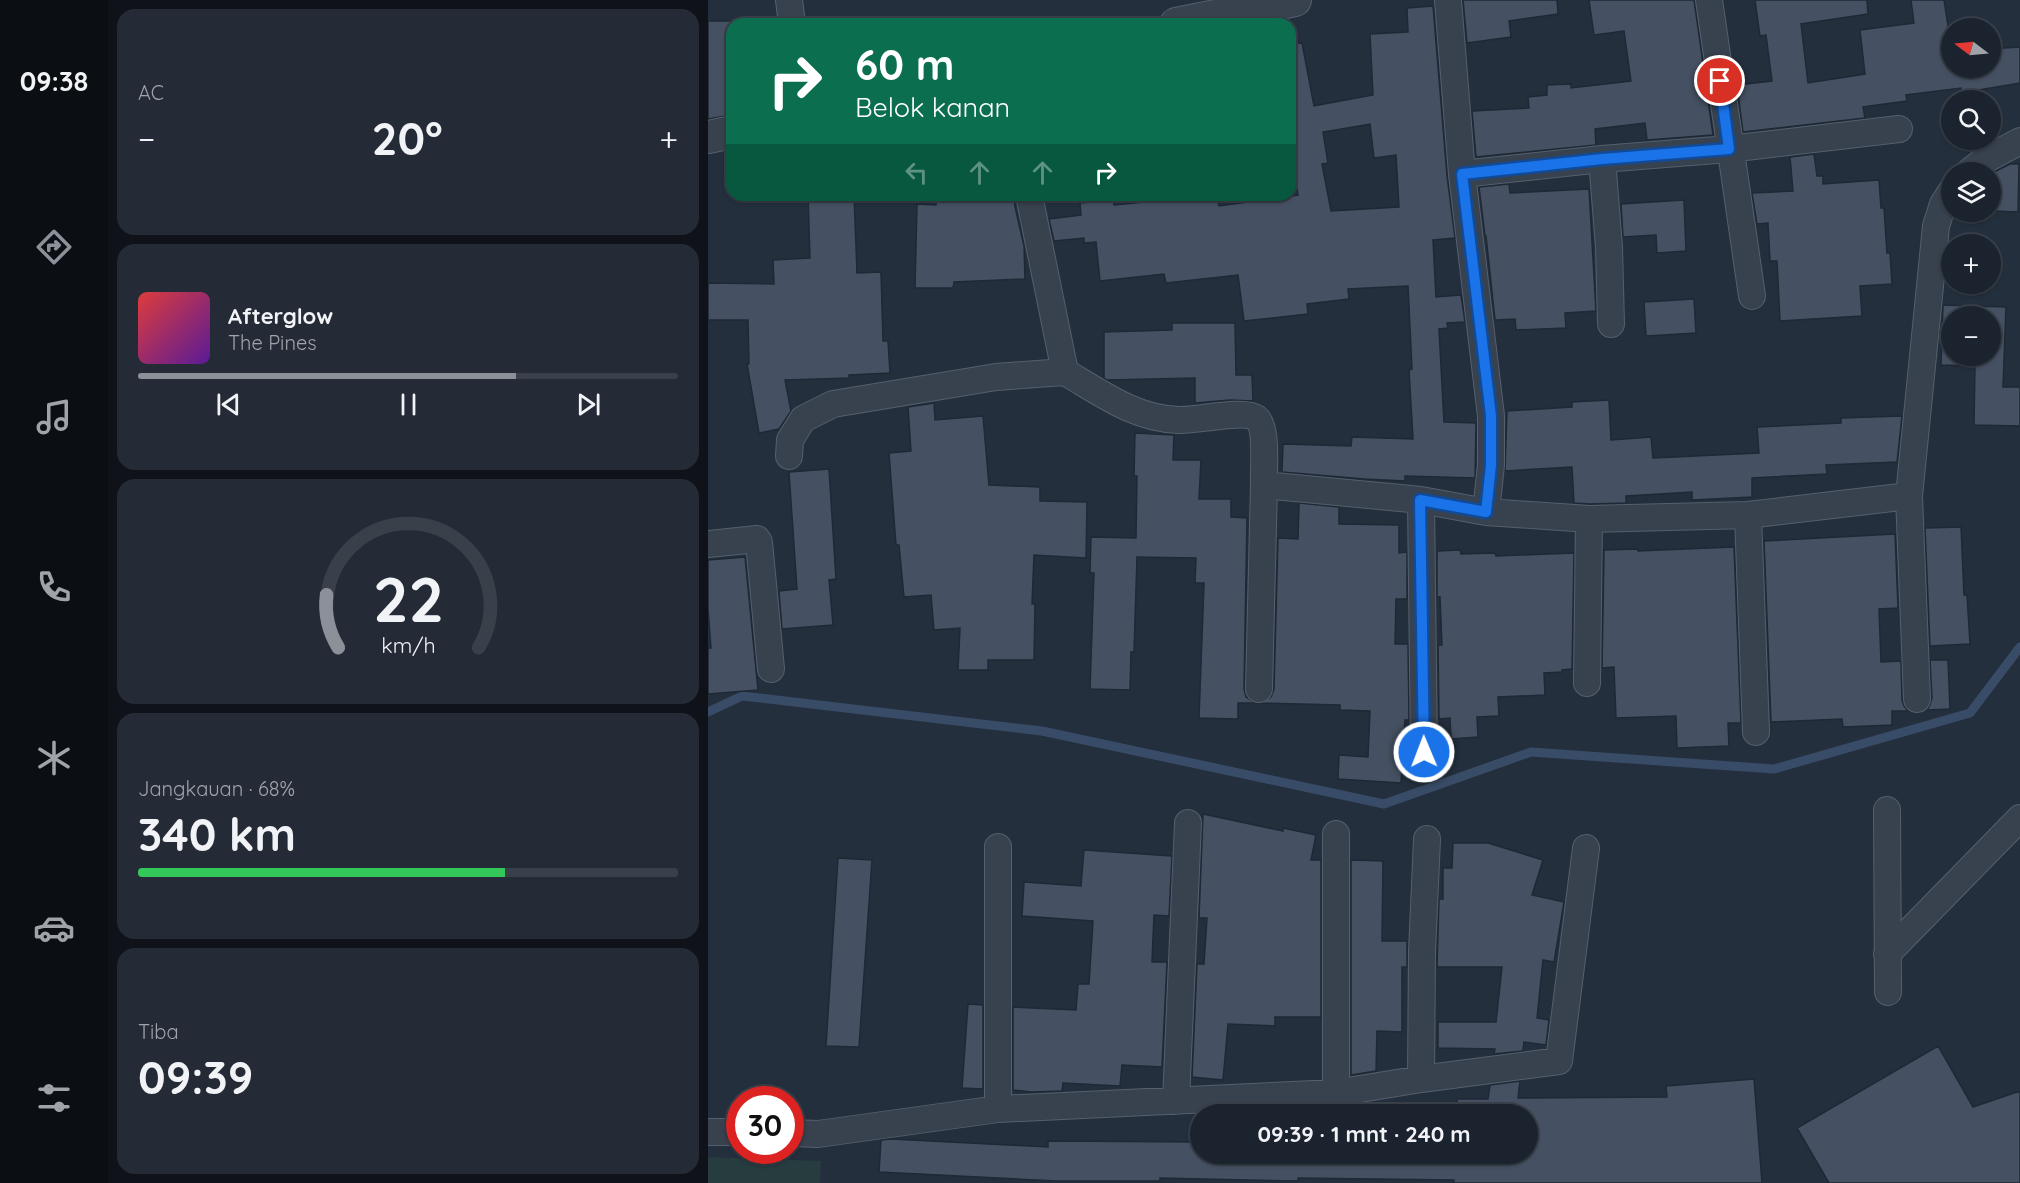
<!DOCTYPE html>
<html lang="id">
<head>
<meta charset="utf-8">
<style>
	:root { --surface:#1b232e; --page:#242b36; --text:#f1f3f6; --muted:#a0a4aa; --line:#39404a; --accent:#8c9099 }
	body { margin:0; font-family:Quicksand,sans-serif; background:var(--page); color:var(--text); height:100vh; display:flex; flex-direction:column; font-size:22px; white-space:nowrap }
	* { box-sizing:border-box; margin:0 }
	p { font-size:20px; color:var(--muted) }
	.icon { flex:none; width:33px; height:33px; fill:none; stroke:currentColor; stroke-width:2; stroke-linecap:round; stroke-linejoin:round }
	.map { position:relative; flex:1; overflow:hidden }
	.drawer { display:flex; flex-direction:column; gap:9px; padding:9px; background:#0f1319; width:600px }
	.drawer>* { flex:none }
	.banner { position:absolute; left:18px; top:18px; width:570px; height:183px; border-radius:18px; box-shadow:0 2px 4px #0004,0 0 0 2px var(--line); background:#0b6e4f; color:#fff; overflow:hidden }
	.needle { width:39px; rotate:286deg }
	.tools { position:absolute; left:1233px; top:18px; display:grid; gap:12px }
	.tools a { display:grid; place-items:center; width:60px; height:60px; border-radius:50%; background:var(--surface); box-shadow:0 2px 4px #0004,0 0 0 2px var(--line); font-size:30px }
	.speed { position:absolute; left:18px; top:1086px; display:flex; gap:12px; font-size:30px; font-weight:700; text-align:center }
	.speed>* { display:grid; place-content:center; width:78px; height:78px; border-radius:50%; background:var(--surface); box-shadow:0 2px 4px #0004,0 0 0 2px var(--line); line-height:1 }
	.speed .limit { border:9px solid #d22; background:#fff; color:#111 }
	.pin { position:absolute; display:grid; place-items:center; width:51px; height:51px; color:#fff; margin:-26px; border:3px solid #fff; border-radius:50%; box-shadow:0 2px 6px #0007 }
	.me { position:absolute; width:66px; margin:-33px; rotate:359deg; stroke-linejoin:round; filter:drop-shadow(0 0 4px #0008) }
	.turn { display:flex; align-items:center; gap:21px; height:126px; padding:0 30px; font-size:27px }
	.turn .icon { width:78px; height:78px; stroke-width:2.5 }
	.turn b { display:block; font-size:42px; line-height:51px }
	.lanes { display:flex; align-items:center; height:57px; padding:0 30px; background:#0003; justify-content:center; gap:30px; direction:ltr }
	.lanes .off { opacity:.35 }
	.big { font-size:45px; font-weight:700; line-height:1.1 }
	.drawer .tile { flex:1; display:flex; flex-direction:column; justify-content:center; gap:9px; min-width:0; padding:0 21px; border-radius:18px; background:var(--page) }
	.drawer .dial { align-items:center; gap:0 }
	.dial svg { height:156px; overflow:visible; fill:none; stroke:var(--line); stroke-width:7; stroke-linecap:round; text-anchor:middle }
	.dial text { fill:var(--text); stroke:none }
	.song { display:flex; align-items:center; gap:18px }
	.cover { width:72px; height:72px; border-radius:9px; background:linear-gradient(135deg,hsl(0 70% 55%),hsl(270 70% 35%)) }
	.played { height:6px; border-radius:3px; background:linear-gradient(90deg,var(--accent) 70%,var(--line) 70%) }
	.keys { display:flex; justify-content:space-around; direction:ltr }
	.heat { display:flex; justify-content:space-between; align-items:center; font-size:33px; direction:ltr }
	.charge { height:9px; border-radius:4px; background:linear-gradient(90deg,#34c759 68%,var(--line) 0) }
	.trip { position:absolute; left:482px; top:1104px; width:348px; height:60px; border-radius:30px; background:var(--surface); box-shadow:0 2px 4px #0004,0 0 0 2px var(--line); font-weight:700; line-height:60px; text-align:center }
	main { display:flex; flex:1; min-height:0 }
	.tabs { display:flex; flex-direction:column; width:108px; justify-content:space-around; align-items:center; background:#0b0e12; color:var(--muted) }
	.tabs .icon { width:42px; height:42px }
	.tabs .active { color:var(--accent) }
	.tabs b { font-size:27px; color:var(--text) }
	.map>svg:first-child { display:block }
	.green { fill:#263c3f }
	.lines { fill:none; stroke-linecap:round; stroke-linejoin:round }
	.stream { stroke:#394c67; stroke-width:9 }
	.building { fill:#455162; stroke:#1f2835; stroke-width:1.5; fill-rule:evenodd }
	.minor-casing { stroke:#565f6c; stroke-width:28 }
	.tertiary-casing { stroke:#565f6c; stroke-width:34 }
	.minor { stroke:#38414e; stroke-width:26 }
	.tertiary { stroke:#38414e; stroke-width:32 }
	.route-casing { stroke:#114b97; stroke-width:15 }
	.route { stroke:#1a73e8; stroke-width:10 }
</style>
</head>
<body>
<main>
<nav class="tabs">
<b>09:38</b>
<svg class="icon active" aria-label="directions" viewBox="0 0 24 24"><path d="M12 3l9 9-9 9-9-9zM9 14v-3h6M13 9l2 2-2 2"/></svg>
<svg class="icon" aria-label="music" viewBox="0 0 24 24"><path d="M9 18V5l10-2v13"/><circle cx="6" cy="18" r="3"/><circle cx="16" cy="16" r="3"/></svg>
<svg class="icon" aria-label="phone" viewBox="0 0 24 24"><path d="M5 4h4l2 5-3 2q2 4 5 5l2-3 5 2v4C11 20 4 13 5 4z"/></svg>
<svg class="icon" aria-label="climate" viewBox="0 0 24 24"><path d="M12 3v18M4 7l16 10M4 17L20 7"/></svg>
<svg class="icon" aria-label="car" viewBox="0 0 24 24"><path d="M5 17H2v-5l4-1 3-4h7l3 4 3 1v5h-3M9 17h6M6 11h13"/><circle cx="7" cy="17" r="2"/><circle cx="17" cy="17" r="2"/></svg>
<svg class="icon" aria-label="filters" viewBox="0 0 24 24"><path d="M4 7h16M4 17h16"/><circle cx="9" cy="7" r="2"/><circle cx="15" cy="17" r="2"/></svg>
</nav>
<section class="drawer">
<div class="tile"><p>AC</p>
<div class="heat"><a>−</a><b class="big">20°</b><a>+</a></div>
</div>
<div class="tile">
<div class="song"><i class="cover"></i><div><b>Afterglow</b><p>The Pines</p></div></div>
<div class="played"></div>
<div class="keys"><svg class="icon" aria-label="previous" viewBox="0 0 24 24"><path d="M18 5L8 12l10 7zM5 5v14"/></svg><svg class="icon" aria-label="pause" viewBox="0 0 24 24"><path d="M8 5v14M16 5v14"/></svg><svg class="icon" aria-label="next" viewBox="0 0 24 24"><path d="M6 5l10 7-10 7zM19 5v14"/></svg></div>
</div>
<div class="tile dial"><svg viewBox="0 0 100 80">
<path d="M14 69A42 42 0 1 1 86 69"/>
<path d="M14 69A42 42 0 0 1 8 42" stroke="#8c9099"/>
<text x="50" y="56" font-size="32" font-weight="700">22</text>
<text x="50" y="72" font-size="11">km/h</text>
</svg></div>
<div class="tile"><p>Jangkauan · 68%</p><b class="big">340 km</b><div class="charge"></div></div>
<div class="tile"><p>Tiba</p><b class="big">09:39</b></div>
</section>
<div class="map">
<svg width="1312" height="1183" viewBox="0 0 1312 1183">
	<rect width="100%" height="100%" fill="#242f3e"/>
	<!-- green -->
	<path class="green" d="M0 1157 113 1161 112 1183H0Z"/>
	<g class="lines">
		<!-- stream -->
		<path class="stream" d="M0 712 34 696 334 731 676 804 823 752 1066 769 1262 713 1312 647"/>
	</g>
	<!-- building -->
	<path class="building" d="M755 0H849L850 14 801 21 803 37 759 43Z
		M881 0H986L1005 135 939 140 937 123 887 129 888 145 768 157 764 111 821 108 820 97 839 95V85L863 84V88L923 81 916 31 886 35Z
		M1047 0H1159L1160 14 1093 24 1100 83 1157 74 1152 30 1206 23 1203 0H1236L1244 52V68H1282V49L1312 47V83L1253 93V88L1198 95 1199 101 1155 107 1157 118 1035 132 1029 85 1064 81 1058 35 1052 36Z
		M725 6 739 176 747 238 725 240 728 297 753 295 757 322 739 323 740 328 731 329 736 422 768 423 767 478 697 476V481L656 479 574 472 575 444 643 446 644 437 705 439 701 370 704 369 700 286 640 289 641 299 599 304 600 314 536 321 530 275 458 283 456 274 392 281 388 242 376 243V238L346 241 341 219 373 215 372 203 406 200V205L509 195 511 206 590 195 582 147V142L586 141 582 116V44L594 43 606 106 665 95 662 34 700 32 699 8ZM662 124 666 158 688 155 691 207 623 211 614 164 620 163 615 132Z
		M0 21H24V115L0 119Z
		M1106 154 1109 176H1115V184L1171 180 1173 208H1176L1179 253H1182L1184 284 1152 286 1154 316 1072 321 1069 261H1062L1060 223 1049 224 1044 193 1085 191 1082 157Z
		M1302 164H1311L1310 212 1285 211 1286 172Z
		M801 184 802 193 881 189 888 311 857 313 858 328 808 330 807 319 787 320 778 236H777L771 187Z
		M100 195H146L149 273 173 272 175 341H180L182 373 141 375V378L77 380 83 411 71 429 51 433 39 364H41L40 320H0V283L66 284 65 260 102 258Z
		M228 195H306L307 207 316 246 317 279 246 282 245 288H207L209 204 228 205Z
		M976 200 978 251 949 253 948 235 915 237 913 204Z
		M986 299 988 333 938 336 936 302Z
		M1235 305 1298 307 1295 387H1312V426L1266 425 1267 366 1233 365ZM1244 316H1282V356H1244Z
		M464 323H527L528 375H544L545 401 522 400 487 403V378L399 380 396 378V332L464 330Z
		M901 400 903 440 943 437 945 458 1051 453 1049 427 1133 423V418L1194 416 1189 462 1118 465 1119 474 1044 478V497L984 500V492L918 496V503L881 504 866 503 864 467 797 471 799 411 864 407V402Z
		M226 403 227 420 275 416 281 485 332 487V501L379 502 378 558 326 555 324 604H327L326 660H280V670H250L252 628 226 630 223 595 196 597 191 545H188L181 453 203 451 200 407Z
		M427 433 466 435 465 460H493L491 499H523V517L539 518 536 689 538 697 548 703H530V719L491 718 496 583H487L488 558 429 557 426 652H423L422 690 382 689 386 573H382L383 537 428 538 429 476H426Z
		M121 469 128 579 121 580 125 625 74 629 71 591 89 589 81 472Z
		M591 503 631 507V524L691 525V553L699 552V599H688L687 644H700L701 720H697L693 783 630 779 631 755 660 757 662 711 632 710V705L553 703 563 697 566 689 570 538 590 539Z
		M1253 527 1256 595H1259L1262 644 1222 646 1217 528Z
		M1187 534 1190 608 1171 609 1173 662 1193 661 1194 700 1196 706 1200 711H1184V725L1135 727 1134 719 1063 722 1056 541Z
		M1026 547 1033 723H1020L1021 746 969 748 968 716 908 718 906 667 894 668 896 550 930 549V551Z
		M752 550 753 554 787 553 788 556 866 553 864 669 854 670V672L836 673 837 695 790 697 791 716 769 717 770 737 743 739 742 718 731 719 730 645H734L732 597H729V551Z
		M37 557 50 690 0 694V648H3L0 609V560Z
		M1222 660H1240L1242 709 1219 710 1222 705 1224 698Z
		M495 814 575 831V828L608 835 603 860H613V1017H567V1026L520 1024 515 1080 484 1077 489 964H496L499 918H491Z
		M745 843H780L835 860 824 895 856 902 846 962 835 960 829 1018 841 1020 838 1045 816 1042 815 1051 786 1054 787 1049 730 1048V1022H788L794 967H729L731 899H735V868H744Z
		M376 850 464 856 461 916 446 915 444 962H459L454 1067 414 1065 412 1086 355 1083 354 1091 323 1092 305 1090V1007L368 1010 370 984H381L385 921 314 916 316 882 373 886Z
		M130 858 164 860 151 1047 118 1046Z
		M643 860 675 861 674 941H699V967H694V1032L669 1031 668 1071 643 1075Z
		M260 1004 275 1005V1089L254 1088Z
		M1230 1046 1265 1107 1312 1091V1183H1121L1089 1128Z
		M1046 1079 1054 1183H746V1180L590 1178V1181L452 1178V1181H349L171 1172 173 1140 183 1139 340 1147V1141L492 1142V1154H819V1114H749V1099H780L782 1085 812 1081 810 1098 959 1097 958 1086Z"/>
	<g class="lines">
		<defs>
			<path id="minor" d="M81 0 84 24
				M740 0 754 174 783 416V465L778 512
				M1001 0 1044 296
				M894 159 1021 149 1191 129
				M1261 172 1275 161 1312 141
				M754 174 894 159 901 247 903 324
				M321 195 357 372C393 393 427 419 471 420 488 421 536 409 548 418 560 427 555 471 556 485L713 500 778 512 881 519 1040 515 1201 496 1228 226 1235 204 1244 190
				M81 456 82 440 95 419 125 404 288 377 357 372
				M1201 496 1209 699
				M713 500 716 752
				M1040 515 1048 732
				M0 544 49 539 51 542 63 669
				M879 683 881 519
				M551 689 556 485
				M1179 810 1180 992
				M628 834V1093
				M290 847V1109
				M1179 954 1312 818
				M713 1079 714 952 719 839
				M468 1101 480 823
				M0 1132H32
				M82 1133 110 1134 290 1109 628 1093 713 1079 851 1061 878 848"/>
			<path id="tertiary" d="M468 24 587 0
				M0 137 24 132"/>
		</defs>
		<!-- minor casing -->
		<use href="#minor" class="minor-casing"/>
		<!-- tertiary casing -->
		<use href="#tertiary" class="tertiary-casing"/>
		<!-- minor -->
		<use href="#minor" class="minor"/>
		<!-- tertiary -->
		<use href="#tertiary" class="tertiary"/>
	</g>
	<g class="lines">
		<defs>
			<path id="route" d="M716 752 712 500 778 512 783 465V416L754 174 894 159 1021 149 1012 81"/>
		</defs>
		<!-- route casing -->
		<use href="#route" class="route-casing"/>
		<!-- route -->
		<use href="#route" class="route"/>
	</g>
</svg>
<div class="tools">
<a><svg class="needle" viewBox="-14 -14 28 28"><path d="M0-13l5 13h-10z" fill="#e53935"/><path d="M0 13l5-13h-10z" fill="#a0a4aa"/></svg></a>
<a><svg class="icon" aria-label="search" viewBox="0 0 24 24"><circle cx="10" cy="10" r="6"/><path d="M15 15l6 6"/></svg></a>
<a><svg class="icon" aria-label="layers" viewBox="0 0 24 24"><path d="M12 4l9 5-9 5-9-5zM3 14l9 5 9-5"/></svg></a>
<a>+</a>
<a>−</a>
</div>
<div class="speed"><div class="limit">30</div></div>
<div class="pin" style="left:1012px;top:81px;background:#d93025"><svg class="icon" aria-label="arrive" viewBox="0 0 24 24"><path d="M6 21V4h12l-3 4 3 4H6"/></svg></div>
<svg class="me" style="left:716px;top:752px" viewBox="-20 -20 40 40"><circle r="17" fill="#1a73e8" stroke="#fff" stroke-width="3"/><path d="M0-11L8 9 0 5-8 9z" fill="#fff"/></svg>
<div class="trip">09:39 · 1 mnt · 240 m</div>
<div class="banner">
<div class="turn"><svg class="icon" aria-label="right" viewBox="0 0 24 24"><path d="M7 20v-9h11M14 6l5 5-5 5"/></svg><div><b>60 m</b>Belok kanan</div></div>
<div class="lanes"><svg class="icon off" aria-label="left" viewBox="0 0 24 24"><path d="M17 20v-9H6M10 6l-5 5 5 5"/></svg><svg class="icon off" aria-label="ahead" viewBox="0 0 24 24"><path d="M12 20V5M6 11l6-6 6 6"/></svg><svg class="icon off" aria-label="ahead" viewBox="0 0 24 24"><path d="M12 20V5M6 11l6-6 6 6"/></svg><svg class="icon" aria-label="right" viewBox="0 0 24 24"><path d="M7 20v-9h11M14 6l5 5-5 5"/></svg></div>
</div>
</div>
</main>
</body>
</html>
